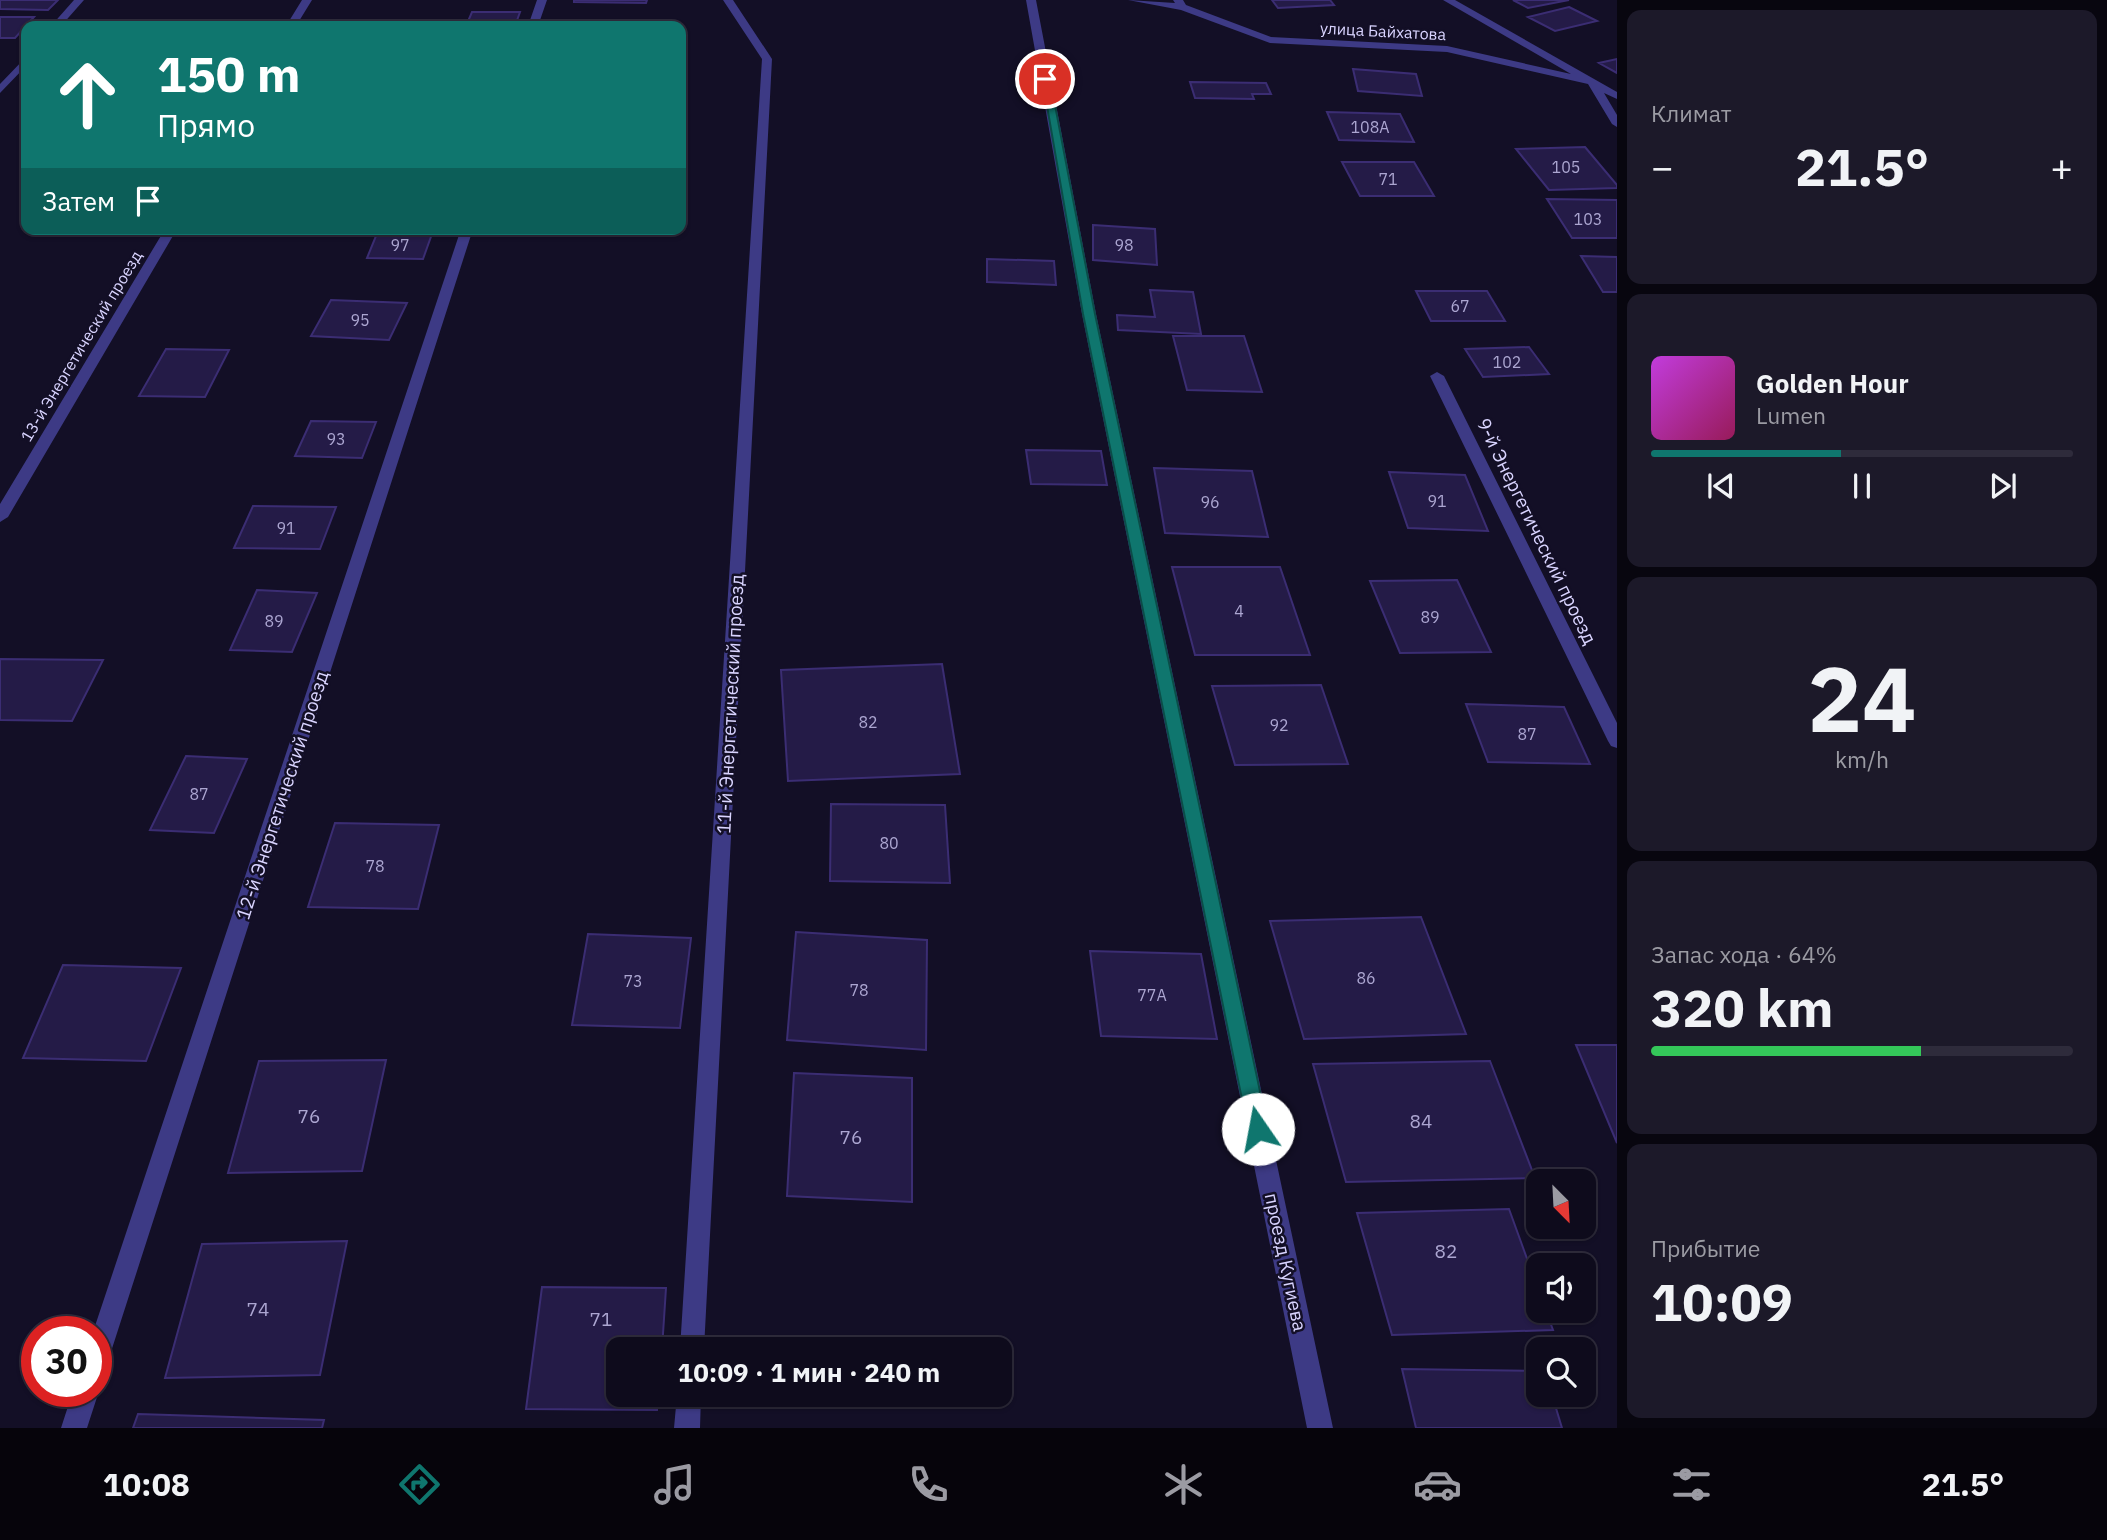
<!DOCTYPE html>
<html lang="ru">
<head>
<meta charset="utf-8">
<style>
	:root { --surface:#0e0b1c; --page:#1c1929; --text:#f1f3f6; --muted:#9b9ba3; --line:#2e2b3b; --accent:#0f766e }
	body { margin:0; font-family:"IBM Plex Sans",sans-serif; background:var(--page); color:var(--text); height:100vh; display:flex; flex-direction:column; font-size:26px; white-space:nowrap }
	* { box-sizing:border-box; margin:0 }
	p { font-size:23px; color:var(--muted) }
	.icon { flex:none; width:38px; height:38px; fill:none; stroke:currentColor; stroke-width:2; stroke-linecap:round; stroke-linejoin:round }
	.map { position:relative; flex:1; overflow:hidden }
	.details { display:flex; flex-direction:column; gap:10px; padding:10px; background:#08060f; width:490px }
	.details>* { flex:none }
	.hud { position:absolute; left:21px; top:21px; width:665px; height:214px; border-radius:14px; box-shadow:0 2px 5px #0004,0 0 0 2px var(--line); background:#0f766e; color:#fff; overflow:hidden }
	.needle { width:46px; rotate:156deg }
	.controls { position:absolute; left:1526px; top:1169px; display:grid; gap:14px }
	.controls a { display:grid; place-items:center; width:70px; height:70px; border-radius:14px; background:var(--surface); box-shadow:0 2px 5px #0004,0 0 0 2px var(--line); font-size:35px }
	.speed { position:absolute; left:21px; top:1316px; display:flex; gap:14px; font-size:35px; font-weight:700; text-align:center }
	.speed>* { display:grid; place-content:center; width:91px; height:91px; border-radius:50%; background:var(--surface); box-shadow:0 2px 5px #0004,0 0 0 2px var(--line); line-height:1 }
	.speed .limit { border:10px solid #d22; background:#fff; color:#111 }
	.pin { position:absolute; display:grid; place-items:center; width:60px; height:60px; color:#fff; margin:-30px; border:4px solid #fff; border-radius:50%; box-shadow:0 2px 7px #0007 }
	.me { position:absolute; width:77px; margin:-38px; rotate:348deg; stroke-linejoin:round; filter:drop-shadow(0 0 5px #0008) }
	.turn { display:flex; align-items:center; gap:24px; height:147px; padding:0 21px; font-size:32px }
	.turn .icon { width:91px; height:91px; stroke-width:2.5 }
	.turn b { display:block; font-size:49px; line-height:60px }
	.then { display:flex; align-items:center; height:66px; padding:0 21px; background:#0003; gap:14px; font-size:26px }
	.big { font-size:52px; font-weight:700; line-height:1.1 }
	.details .card { flex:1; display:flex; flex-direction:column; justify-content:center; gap:10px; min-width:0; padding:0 24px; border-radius:14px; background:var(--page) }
	.details .dial { align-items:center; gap:0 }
	.dial b { font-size:91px; line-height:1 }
	.song { display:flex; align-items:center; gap:21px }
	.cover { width:84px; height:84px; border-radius:10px; background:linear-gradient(135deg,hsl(290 70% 55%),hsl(330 70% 35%)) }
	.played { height:7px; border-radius:4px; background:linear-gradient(90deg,var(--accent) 45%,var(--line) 45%) }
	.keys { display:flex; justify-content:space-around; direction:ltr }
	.heat { display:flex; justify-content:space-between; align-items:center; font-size:38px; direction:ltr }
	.charge { height:10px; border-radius:5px; background:linear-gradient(90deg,#34c759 64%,var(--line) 0) }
	.trip { position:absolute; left:606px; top:1337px; width:406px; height:70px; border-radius:14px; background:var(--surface); box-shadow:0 2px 5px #0004,0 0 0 2px var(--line); font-weight:700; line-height:70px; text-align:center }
	.menu { display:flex; height:112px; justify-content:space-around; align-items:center; background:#06040b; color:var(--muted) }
	.menu .icon { width:49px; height:49px }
	.menu .on { color:var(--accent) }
	.menu b { font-size:32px; color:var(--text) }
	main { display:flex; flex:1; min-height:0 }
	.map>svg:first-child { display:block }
	.building { fill:#241b47; stroke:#3b2d73; stroke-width:2 }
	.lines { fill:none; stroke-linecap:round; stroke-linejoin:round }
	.minor { fill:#3d3a85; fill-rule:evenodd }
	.route { fill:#0f766e; stroke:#0a4d48; stroke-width:2 }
	.labels { text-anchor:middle; stroke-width:5; stroke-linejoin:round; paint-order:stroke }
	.far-street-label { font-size:16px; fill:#d9d4ff; stroke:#130f26 }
	.number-label { font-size:16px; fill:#aca6d1 }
	.street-label { font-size:19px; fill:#d9d4ff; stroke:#130f26 }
	.near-number-label { font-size:19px; fill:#aca6d1 }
</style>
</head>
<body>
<main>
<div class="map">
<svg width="1617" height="1428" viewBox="0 0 1617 1428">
	<rect width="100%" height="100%" fill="#130f26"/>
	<!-- building -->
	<path class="building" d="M0 0H58L48 10 0 9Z
		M574 0H647L646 3 574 2Z
		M1272 0H1330L1334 5 1278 8Z
		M1513 0H1569L1528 8Z
		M1569 7 1597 21 1555 31 1528 17Z
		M472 12H520L515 26H466Z
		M0 17H34L15 38H0Z
		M1617 59V73L1599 63Z
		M1353 69 1416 74 1422 96 1358 91Z
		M1190 82 1266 83 1271 94H1252L1254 99 1195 98Z
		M1327 112 1400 114 1414 142 1339 140Z
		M1585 147 1617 185V188L1549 190 1516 149Z
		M1342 162H1414L1434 196H1360Z
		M1547 199 1617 200V238H1572Z
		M1093 225 1155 229 1157 265 1093 260Z
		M378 231H433L423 259 367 258Z
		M1581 256 1617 257V292H1603Z
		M987 259 1054 261 1056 285 987 282Z
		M1150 290 1193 292 1201 334 1118 330 1117 315 1155 317Z
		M1416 291H1487L1505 321H1431Z
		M331 300 407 303 389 340 311 336Z
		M1173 336H1244L1262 392 1187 390Z
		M1529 347 1549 374 1483 377 1465 349Z
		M166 349 229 350 205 397 139 396Z
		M311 421 376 422 362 458 295 456Z
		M1026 450 1101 451 1107 485 1031 484Z
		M1154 468 1252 471 1268 537 1165 533Z
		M1389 472 1465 475 1488 531 1408 528Z
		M253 506 336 507 320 549 234 548Z
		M1172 567H1280L1310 655H1195Z
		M1457 580 1491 652 1400 653 1370 581Z
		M257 590 317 593 292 652 230 650Z
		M0 659 103 660 72 721 0 720Z
		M942 664 960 774 788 781 781 670Z
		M1321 685 1348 764 1235 765 1212 686Z
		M1466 704 1564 707 1590 764 1488 762Z
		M186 756 247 759 214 833 150 830Z
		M831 804 945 805 950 883 830 881Z
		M335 823 439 825 418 909 308 907Z
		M1421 917 1466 1034 1304 1039 1270 921Z
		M796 932 927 940 926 1050 787 1040Z
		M588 934 691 938 680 1028 572 1025Z
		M1090 951 1201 954 1217 1039 1101 1036Z
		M63 965 181 968 146 1061 23 1058Z
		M1576 1045H1617V1143Z
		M386 1060 362 1171 228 1173 259 1061Z
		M1490 1061 1535 1178 1346 1182 1313 1064Z
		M794 1073 912 1078V1202L787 1196Z
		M1509 1209 1538 1289V1311H1546L1553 1330 1392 1335 1357 1213Z
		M347 1241 320 1375 165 1378 202 1244Z
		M542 1287 666 1288 662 1349H618V1395H658L657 1410 526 1409Z
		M1402 1369 1538 1371V1395H1552L1562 1428H1416Z
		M138 1414 324 1420 322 1428H133Z"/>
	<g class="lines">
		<!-- minor -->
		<path class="minor" d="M74 0H84L61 26H51Z
			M302 0H312L296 26H286Z
			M537 0H547L538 26H528Z
			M723 0H733L772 59 704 1349H680L762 59Z
			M1026 0H1036L1096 314 1333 1428H1307L1082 314Z
			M1128 0 1175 3 1173 0H1183L1186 5 1271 37 1447 46 1571 74 1443 0H1455L1617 92V99L1604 93 1617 115V127L1612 124 1588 84 1447 52 1270 43 1181 10Z
			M26 57V66L0 93V84Z
			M165 229H177L8 517 0 522V504Z
			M461 229H473L108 1361 105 1370 96 1373V1332H93Z
			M1437 372 1444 376 1617 723V748L1611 746 1608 741 1430 376Z
			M96 1385 99 1391 87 1428H61L73 1391H96Z
			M677 1395H701L700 1428H674Z"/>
	</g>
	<!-- route -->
	<path class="route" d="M1042 77 1050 79 1095 314 1268 1129 1265 1136 1258 1139 1251 1136 1248 1129 1083 314Z"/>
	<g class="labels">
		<!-- far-street labels -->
		<g class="far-street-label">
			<text transform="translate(1383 31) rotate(3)" y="6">улица Байхатова</text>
			<text transform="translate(81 346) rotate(-59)" y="6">13-й Энергетический проезд</text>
		</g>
		<!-- number labels -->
		<g class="number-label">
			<text x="1370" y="133">108А</text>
			<text x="1566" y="173">105</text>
			<text x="1388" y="185">71</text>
			<text x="1588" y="225">103</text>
			<text x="400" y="251">97</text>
			<text x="1124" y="251">98</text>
			<text x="1460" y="312">67</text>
			<text x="360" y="326">95</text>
			<text x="1507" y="368">102</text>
			<text x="336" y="445">93</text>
			<text x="1437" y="507">91</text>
			<text x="1210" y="508">96</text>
			<text x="286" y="534">91</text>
			<text x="1239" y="617">4</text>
			<text x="1430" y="623">89</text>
			<text x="274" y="627">89</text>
			<text x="868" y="728">82</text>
			<text x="1279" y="731">92</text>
			<text x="1527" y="740">87</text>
			<text x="199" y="800">87</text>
			<text x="889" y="849">80</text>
			<text x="375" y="872">78</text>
			<text x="1366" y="984">86</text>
			<text x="633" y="987">73</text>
			<text x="859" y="996">78</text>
			<text x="1152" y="1001">77А</text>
		</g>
		<!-- street labels -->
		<g class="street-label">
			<text transform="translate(1537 531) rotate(64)" y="7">9-й Энергетический проезд</text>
			<text transform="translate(730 704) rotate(-87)" y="7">11-й Энергетический проезд</text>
			<text transform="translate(282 795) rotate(-72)" y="7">12-й Энергетический проезд</text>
			<text transform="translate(1286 1262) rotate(78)" y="7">проезд Кугиева</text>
		</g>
		<!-- near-number labels -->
		<g class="near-number-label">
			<text x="309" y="1123">76</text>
			<text x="1421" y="1128">84</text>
			<text x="851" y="1144">76</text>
			<text x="1446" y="1258">82</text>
			<text x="258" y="1316">74</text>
			<text x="601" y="1326">71</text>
		</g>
	</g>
</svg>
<div class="controls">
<a><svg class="needle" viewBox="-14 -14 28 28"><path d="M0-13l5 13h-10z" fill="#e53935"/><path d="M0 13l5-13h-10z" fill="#9b9ba3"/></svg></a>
<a><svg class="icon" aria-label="sound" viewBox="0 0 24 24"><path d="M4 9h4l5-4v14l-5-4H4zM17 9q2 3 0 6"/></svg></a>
<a><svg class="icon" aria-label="search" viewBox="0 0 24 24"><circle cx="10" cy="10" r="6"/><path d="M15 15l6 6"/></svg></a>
</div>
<div class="speed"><div class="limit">30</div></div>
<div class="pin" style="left:1045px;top:79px;background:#d93025"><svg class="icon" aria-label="arrive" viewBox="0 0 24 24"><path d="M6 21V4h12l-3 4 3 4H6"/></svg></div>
<svg class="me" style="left:1258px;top:1129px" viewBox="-20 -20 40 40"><circle r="19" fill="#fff"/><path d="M0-13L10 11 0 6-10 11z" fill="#0f766e"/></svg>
<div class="trip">10:09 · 1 мин · 240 m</div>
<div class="hud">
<div class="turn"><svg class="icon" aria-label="ahead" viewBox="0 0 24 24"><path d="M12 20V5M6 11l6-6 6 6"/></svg><div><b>150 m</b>Прямо</div></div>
<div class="then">Затем<svg class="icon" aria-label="arrive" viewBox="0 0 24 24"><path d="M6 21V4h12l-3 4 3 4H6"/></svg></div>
</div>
</div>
<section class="details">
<div class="card"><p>Климат</p>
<div class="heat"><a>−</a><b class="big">21.5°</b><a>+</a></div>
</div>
<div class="card">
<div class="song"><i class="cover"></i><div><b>Golden Hour</b><p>Lumen</p></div></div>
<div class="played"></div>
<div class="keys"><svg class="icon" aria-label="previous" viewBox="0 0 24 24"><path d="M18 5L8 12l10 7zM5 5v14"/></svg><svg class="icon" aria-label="pause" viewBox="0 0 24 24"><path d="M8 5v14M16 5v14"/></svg><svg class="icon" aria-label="next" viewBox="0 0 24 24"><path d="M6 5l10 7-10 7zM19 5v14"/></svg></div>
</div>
<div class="card dial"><b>24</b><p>km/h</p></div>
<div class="card"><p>Запас хода · 64%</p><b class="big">320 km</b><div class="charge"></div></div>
<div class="card"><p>Прибытие</p><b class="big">10:09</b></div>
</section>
</main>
<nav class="menu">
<b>10:08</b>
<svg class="icon on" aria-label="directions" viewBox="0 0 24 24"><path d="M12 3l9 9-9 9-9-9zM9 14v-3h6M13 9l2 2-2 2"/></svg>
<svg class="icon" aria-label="music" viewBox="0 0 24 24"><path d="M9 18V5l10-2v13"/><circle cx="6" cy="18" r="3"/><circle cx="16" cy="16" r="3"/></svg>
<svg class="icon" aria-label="phone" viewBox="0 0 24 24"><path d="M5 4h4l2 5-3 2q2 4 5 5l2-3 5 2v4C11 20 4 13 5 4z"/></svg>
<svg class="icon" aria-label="climate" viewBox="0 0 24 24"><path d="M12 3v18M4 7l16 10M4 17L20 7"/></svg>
<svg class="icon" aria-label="car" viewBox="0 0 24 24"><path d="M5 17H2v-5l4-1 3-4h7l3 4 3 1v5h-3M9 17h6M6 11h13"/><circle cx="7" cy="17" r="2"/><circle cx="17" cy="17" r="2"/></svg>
<svg class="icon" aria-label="filters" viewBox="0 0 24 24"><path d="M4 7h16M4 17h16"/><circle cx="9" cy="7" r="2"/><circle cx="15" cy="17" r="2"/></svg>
<b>21.5°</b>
</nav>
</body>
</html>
